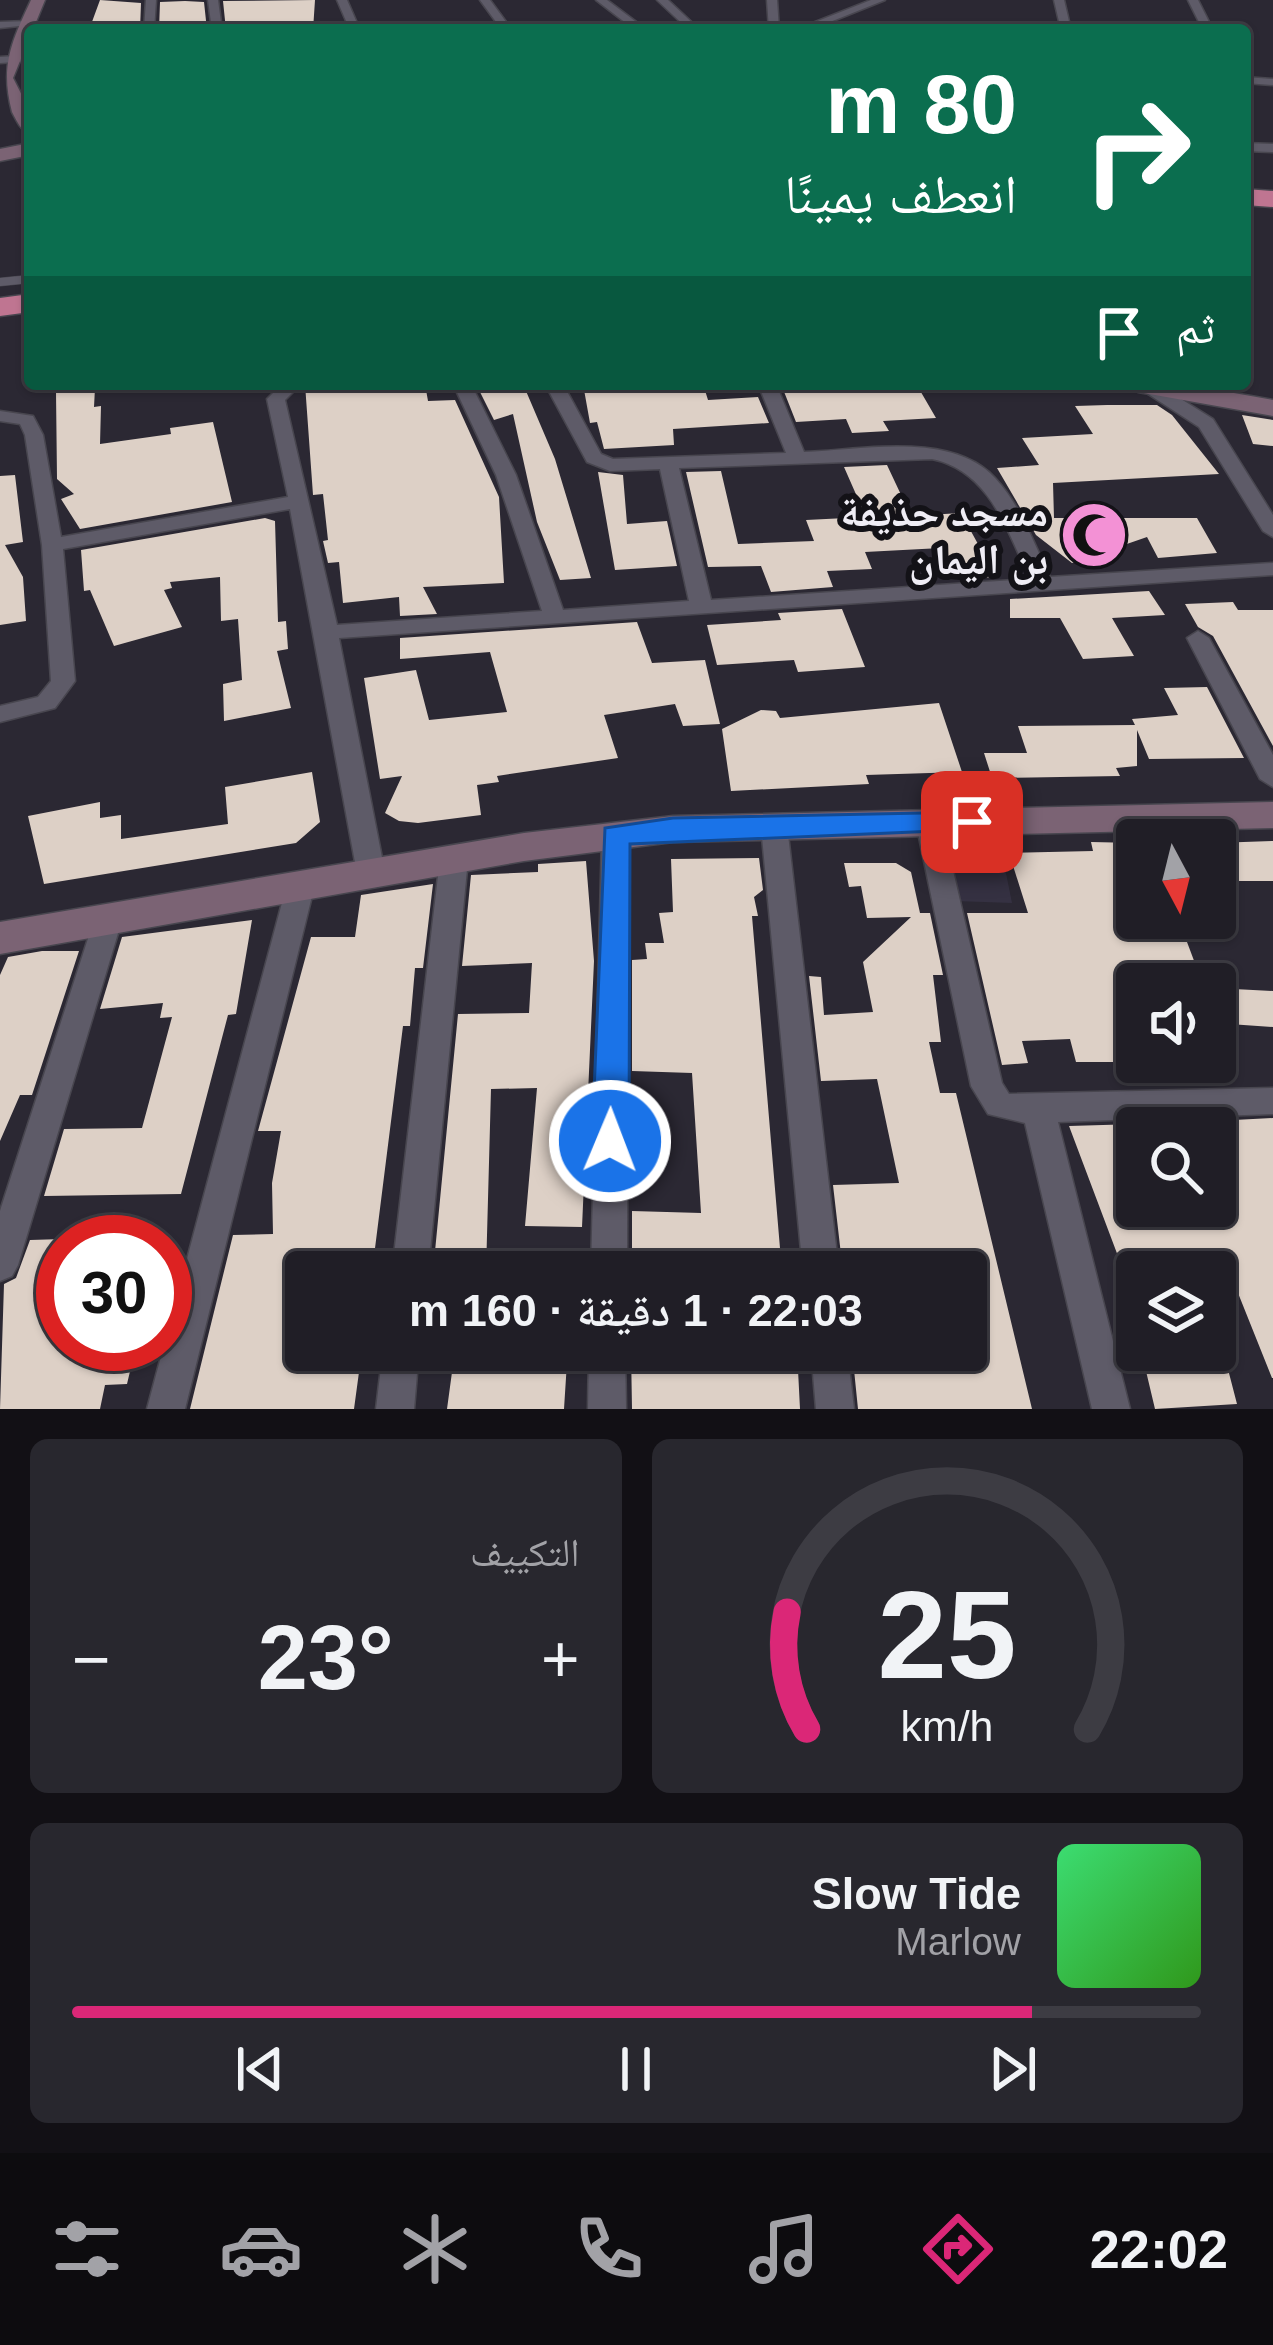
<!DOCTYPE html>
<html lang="ar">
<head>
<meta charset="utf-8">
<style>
	:root { --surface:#201e26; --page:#28272e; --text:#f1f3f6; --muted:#a2a2a7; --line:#3d3c43; --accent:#db2777 }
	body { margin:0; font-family:Helvetica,"Noto Naskh Arabic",sans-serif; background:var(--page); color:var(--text); direction:rtl; height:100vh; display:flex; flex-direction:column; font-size:45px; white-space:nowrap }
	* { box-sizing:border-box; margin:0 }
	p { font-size:39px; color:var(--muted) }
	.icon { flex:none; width:66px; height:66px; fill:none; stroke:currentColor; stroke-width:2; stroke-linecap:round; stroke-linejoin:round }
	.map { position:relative; height:1409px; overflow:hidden; direction:ltr }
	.side { display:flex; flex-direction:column; gap:30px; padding:30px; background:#121015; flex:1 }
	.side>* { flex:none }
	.guide { position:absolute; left:24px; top:24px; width:1227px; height:366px; border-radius:12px; box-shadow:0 3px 9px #0004,0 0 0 3px var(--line); direction:rtl; background:#0b6e4f; color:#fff; overflow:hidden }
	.needle { width:78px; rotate:173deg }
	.tools { position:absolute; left:1116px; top:819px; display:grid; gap:24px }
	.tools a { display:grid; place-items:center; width:120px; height:120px; border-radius:12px; background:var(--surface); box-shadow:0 3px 9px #0004,0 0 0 3px var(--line); font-size:60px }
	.speed { position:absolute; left:36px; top:1215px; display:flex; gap:24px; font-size:60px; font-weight:700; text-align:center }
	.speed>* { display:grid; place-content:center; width:156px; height:156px; border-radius:50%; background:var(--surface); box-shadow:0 3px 9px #0004,0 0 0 3px var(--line); line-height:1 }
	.speed .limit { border:18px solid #d22; background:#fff; color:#111 }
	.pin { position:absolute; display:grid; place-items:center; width:102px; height:102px; color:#fff; margin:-51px; border-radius:24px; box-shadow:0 6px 18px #0006 }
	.me { position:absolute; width:132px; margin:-66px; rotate:1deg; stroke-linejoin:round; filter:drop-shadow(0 0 9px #0008) }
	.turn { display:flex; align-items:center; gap:42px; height:252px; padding:0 36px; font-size:54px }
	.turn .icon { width:156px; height:156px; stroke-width:2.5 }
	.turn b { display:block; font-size:84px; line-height:102px }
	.then { display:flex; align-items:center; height:114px; padding:0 36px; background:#0003; gap:24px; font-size:45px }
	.big { font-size:90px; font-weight:600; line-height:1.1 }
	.side .card { flex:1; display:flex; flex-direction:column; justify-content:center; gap:18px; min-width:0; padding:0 42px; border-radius:18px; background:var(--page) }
	.side .dial { align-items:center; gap:0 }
	.dial svg { height:312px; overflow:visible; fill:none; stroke:var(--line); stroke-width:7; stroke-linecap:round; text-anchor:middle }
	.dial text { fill:var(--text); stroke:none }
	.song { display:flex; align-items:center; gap:36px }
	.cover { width:144px; height:144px; border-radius:18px; background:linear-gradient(135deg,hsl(140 70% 55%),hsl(110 70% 35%)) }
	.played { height:12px; border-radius:6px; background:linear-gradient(90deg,var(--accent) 85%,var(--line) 85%) }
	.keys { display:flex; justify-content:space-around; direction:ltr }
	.heat { display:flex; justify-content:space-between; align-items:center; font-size:66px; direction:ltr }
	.side .tiles { flex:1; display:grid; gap:30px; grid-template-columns:1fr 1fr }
	.card:last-child { grid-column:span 2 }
	.trip { position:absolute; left:285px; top:1251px; width:702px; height:120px; border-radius:12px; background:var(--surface); box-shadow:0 3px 9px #0004,0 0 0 3px var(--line); font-weight:600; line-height:120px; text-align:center; direction:rtl }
	.tab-bar { display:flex; height:192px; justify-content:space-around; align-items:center; background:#0d0c0f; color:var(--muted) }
	.tab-bar .icon { width:84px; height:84px }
	.tab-bar .on { color:var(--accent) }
	.tab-bar b { font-size:54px; color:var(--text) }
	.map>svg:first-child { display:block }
	.built { fill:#353142 }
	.building { fill:#ddd0c6 }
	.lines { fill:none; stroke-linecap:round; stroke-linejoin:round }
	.lane-casing { stroke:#48464f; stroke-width:9 }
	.street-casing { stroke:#48464f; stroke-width:3 }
	.secondary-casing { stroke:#48464f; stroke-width:3 }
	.highway-casing { stroke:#48464f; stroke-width:3 }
	.lane { stroke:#5e5b68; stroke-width:8 }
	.street { fill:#5e5b68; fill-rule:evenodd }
	.secondary { fill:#7b6374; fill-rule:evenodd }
	.highway { fill:#bf7591; fill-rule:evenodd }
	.route { fill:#1a73e8; stroke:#114b97; stroke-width:3 }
	.labels { text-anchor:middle; stroke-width:12; stroke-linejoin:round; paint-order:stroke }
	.poi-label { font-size:42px; font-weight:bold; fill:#efedf5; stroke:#131217; text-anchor:end }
</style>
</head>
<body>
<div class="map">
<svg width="1273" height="1409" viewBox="0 0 1273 1409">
	<rect width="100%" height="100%" fill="#2b2833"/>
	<!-- built -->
	<path class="built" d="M998 833 1012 903 955 901 938 835Z"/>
	<!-- building -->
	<path class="building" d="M100 0 141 3 140 30H89Z
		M315 0 313 30H226L223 1Z
		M185 1 204 2 207 30H159L160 2Z
		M305 384H425L428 401 455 400 499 497 504 583 423 587 437 614 400 616 399 597 343 603 339 562 328 563 323 541 328 540 323 494 313 495Z
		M523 384 555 459 591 578 560 580 537 522 513 414 494 420 478 388Z
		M583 384H703L708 400 758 397 769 423 673 429 674 445 604 449 597 422 590 423Z
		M781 384 918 387 936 418 883 421 889 431 852 433 846 419 796 422Z
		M95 388 94 407 101 406 100 444 171 434 170 428 213 422 232 502 80 529 61 499 74 494 57 479 56 392Z
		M1107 405H1157L1172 415 1219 474 1053 483 1054 518H1197L1217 553 1158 558 1147 537 1072 563 1036 535 997 468 1039 465 1022 438 1093 434 1075 406Z
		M1242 415 1273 420V446L1253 444Z
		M887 465 911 516 961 513 996 577 958 579 941 548 865 552 872 569 827 571 833 587 771 592 761 566 708 567 686 472 721 471 738 544 814 541 806 520 866 517 844 467Z
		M598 472 623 475 627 524 667 521 677 566 615 570Z
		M15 475 23 542 5 545 23 577 26 621 0 625V476Z
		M265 518 275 521 278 622 286 621 288 649 277 651 291 708 224 721 223 684 242 680 238 619 221 621 220 577 170 582 172 588 164 590 182 627 114 646 90 590 84 591 81 550Z
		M1149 591 1165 615 1112 618 1134 656 1083 659 1060 618H1010V599Z
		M1233 602 1238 610H1273V746L1213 636 1198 627 1185 604Z
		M842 609 865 667 798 672 794 660 717 665 707 625 781 620 778 613Z
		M637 622 652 663 705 660 720 724 683 726 675 704 604 715 618 758 497 776 499 782 477 785 481 815 418 823 399 821 385 813 402 776 380 779 364 678 416 670 429 720 507 712 490 652 400 659V638Z
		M1207 687 1244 758 1149 759 1137 730V766L1116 768 1120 776 992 778 984 753H1027L1018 726 1135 725 1132 719 1178 715 1164 688Z
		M939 703 962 772 866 775 869 784 731 791 722 729 761 710 776 711 780 718Z
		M312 772 320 822 296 843 44 884 28 816 100 802V818L121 815V839L228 824 225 787Z
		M1273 841V881H1215V843Z
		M1091 842 1137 843V918H1178L1202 982H1114L1139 1062H1076L1070 1039 1022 1041 1028 1063 1002 1065 967 913H1028L1009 853 1093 851Z
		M759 858 763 890 754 897 758 916H752L782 1272 632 1266V1211L701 1213 692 1073 632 1071V960L647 959 645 943H664L659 913 673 912 671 859Z
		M586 861 594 961 582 1227 525 1226 537 1088 491 1089 486 1272H433L458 1014 529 1013 532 963 462 966 471 875 538 872V864Z
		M844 863H896L911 872 920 913H930L943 975H933L941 1042H929L940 1093H956L1032 1409H858L852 1350H966V1272H843L833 1185 899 1183 877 1079 821 1081 809 976 821 977 824 1015 873 1012 863 962 911 917 867 918 861 886 849 887Z
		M433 884 423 968H415L410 1026H403L372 1272H306V1350H362L354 1409H190L233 1235 273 1234 272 1183 281 1131H258L311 937H355L361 895Z
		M252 920 236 1014 228 1015 181 1194 44 1196 64 1129 142 1128 172 1017 160 1018 163 1003 100 1009 122 937Z
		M42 951H79L32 1095H20L0 1141V975L8 957Z
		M1215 988 1273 991V1027L1215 1023Z
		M1273 1118V1378H1272L1224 1258 1202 1265 1204 1272H1124L1069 1126 1137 1124V1206H1215V1121Z
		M63 1239V1349L136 1346 127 1384 105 1385 100 1409H0L4 1284 16 1278 30 1240Z
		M455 1350H485L484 1360 567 1362 564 1409H447Z
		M631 1350H797L800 1409H632Z
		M1141 1350H1223L1237 1404 1155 1409Z"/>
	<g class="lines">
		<defs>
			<path id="lane" d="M0 282 30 279"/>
			<path id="street" d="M146 0H156L154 30H144Z
				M208 0H218L222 30H212Z
				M337 0H347L360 30H350Z
				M480 0H490L512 30H502Z
				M596 0H607L647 30H635Z
				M657 0H668L700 30H689Z
				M767 0H777L779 30H769Z
				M871 0H885L810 30H795Z
				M1054 0H1064L1071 30H1061Z
				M1188 0H1198L1213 30H1203Z
				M29 21V25L0 28V22Z
				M30 55V61L0 63V57Z
				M1245 77 1273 79V85L1245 83Z
				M1245 143 1273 144V152L1245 151Z
				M282 384H301L285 400 337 625 542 611 496 475 453 384H471L516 475 563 610 689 601 660 469 610 471 587 462 545 384H563L601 454 613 459 786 453 758 384H776L804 452C862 450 952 431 995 478 1021 506 1034 544 1050 577L1273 563V575L339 638 385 873 381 880H361L357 873 290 509 63 549 75 681 55 708 0 722V706L38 697 51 681 42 545 25 435 20 424 0 421V411L33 416 43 435 61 537 288 497 267 399ZM932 459C990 471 1007 531 1030 579L711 600 679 468Z
				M1141 384H1157L1213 419 1273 515V537L1263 531 1199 427 1142 390Z
				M1198 631 1209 638 1273 755V787L1260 779 1187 638Z
				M929 814 938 817 942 823 1002 1083 1009 1094 1273 1088V1114L1058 1122 1130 1409H1092L1025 1123 988 1114 971 1086 916 823 920 817Z
				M774 817 783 820 787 826 839 1272H803L761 826 765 820Z
				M615 827 624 830 628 836 627 1272H591L602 836 606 830Z
				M454 850 464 852 468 859 428 1272H392L440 859 444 852Z
				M301 874 311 877 315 884 185 1409H147L287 884 291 877Z
				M108 910 118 913 122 920 18 1265 12 1276 0 1281V1211L94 920 98 913Z
				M383 1350H419L414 1409H376Z
				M589 1350H625L626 1409H588Z
				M811 1350H847L854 1409H816Z"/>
			<path id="secondary" d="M31 0H45L13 78 30 111V135C20 129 18 123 12 112 0 66 11 43 31 0Z
				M30 143V155L0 161V149Z
				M1125 384H1183L1273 400V416L1138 392Z
				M1273 802V828L673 842 524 861 0 954V922L524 833 673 816Z"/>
			<path id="highway" d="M1245 189 1273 191V207L1245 205Z
				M30 294V312L0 316V298Z"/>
		</defs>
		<!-- lane casing -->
		<use href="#lane" class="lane-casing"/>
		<!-- street casing -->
		<use href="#street" class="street-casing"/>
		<!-- secondary casing -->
		<use href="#secondary" class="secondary-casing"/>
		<!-- highway casing -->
		<use href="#highway" class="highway-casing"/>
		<!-- lane -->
		<use href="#lane" class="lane"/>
		<!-- street -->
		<use href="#street" class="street"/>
		<!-- secondary -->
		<use href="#secondary" class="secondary"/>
		<!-- highway -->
		<use href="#highway" class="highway"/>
	</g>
	<!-- route -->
	<path class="route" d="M972 812 987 822 983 829 630 844 629 1141 624 1152 610 1157 597 1152 592 1141 605 828 673 818Z"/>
	<!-- icons -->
	<defs>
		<symbol id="mosque-disc" viewBox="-11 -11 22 22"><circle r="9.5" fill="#f391d5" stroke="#131217"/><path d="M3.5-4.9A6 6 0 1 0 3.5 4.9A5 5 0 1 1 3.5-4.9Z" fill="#111"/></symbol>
	</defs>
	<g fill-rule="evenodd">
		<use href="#mosque-disc" x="1056" y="497" width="76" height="76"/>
	</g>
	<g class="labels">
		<!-- poi labels -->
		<g class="poi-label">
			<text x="1048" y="526">مسجد حذيفة<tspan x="1048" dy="48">بن اليمان</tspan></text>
		</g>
	</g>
</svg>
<div class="tools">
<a><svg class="needle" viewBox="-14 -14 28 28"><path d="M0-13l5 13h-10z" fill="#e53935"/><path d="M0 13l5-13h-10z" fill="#a2a2a7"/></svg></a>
<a><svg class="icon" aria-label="sound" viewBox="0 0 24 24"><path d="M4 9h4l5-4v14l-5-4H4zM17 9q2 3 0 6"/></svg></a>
<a><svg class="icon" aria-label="search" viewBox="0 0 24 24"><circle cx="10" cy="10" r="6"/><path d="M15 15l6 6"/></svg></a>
<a><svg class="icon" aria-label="layers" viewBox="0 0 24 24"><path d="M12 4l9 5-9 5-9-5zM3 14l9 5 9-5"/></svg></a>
</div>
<div class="speed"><div class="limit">30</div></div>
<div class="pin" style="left:972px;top:822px;background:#d93025"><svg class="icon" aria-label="arrive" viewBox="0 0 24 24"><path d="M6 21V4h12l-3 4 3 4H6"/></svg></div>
<svg class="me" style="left:610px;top:1141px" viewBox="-20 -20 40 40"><circle r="17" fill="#1a73e8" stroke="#fff" stroke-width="3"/><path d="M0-11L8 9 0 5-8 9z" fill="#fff"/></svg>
<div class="trip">22:03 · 1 دقيقة · 160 m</div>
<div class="guide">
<div class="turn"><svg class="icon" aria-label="right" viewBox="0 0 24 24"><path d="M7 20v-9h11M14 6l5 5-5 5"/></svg><div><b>80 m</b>انعطف يمينًا</div></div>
<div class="then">ثم<svg class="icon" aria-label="arrive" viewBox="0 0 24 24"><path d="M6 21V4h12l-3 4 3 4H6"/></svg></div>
</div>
</div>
<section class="side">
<div class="tiles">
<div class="card dial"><svg viewBox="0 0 100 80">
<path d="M14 69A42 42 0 1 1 86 69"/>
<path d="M14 69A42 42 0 0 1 9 39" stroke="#db2777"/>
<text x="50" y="56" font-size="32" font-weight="700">25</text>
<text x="50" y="72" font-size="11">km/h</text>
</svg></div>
<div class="card"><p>التكييف</p>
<div class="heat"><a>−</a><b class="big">23°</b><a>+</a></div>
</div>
<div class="card">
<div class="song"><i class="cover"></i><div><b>Slow Tide</b><p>Marlow</p></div></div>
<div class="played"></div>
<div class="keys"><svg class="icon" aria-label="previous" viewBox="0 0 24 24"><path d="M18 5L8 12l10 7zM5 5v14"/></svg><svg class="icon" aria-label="pause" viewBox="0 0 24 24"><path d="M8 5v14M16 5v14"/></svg><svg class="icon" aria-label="next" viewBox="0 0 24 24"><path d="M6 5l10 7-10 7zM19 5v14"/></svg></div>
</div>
</div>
</section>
<nav class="tab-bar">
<b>22:02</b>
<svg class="icon on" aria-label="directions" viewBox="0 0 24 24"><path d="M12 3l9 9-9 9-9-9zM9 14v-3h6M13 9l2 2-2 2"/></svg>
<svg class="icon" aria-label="music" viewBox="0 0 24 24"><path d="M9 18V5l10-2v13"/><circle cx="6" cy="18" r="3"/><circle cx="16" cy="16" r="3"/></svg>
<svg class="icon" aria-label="phone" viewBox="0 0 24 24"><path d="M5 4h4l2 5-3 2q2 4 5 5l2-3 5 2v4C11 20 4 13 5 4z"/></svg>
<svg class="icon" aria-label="climate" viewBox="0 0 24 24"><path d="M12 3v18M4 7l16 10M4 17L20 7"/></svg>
<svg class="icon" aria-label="car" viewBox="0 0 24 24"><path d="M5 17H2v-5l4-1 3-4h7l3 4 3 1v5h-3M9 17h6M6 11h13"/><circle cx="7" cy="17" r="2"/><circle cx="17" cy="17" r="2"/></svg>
<svg class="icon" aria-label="filters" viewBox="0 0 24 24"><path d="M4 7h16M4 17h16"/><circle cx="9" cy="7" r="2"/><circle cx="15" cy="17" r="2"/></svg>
</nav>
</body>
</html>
